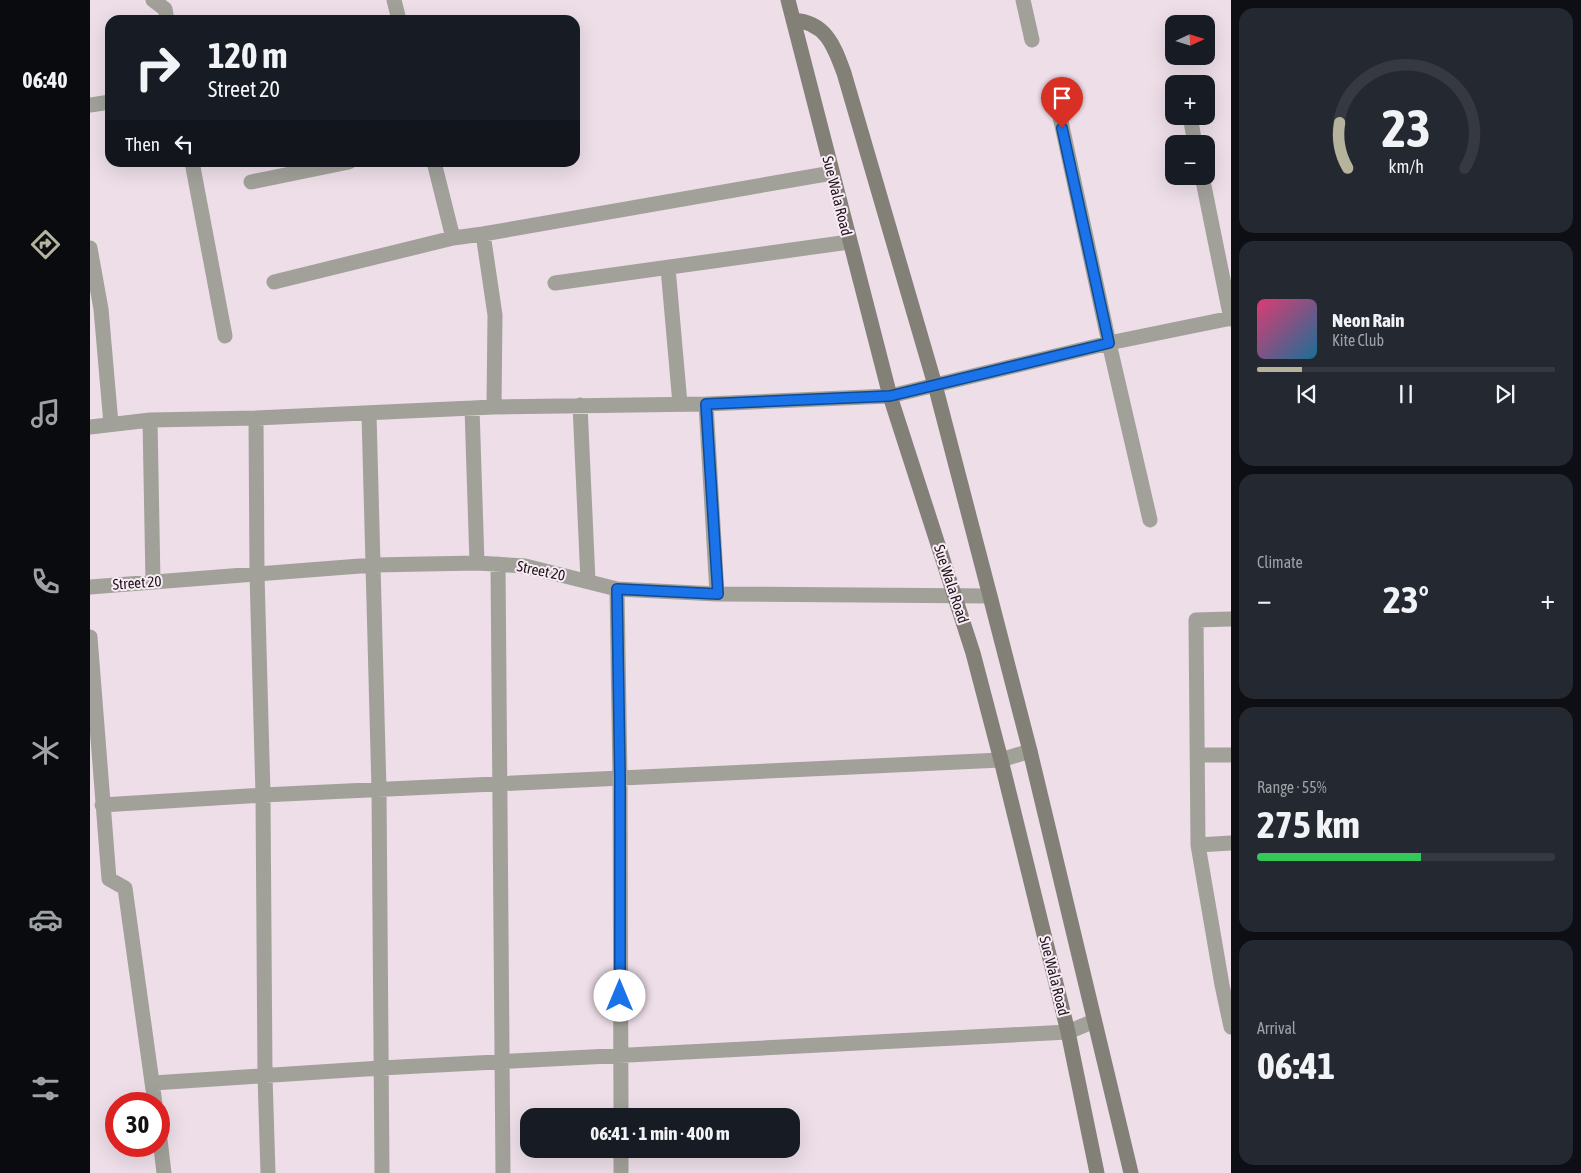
<!DOCTYPE html>
<html lang="en">
<head>
<meta charset="utf-8">
<style>
	:root { --surface:#171b24; --page:#242831; --text:#f1f3f6; --muted:#9ea1a6; --line:#363941; --accent:#b6b39d }
	body { margin:0; font-family:"Asap Condensed",sans-serif; background:var(--page); color:var(--text); height:100vh; display:flex; flex-direction:column; font-size:19px; white-space:nowrap }
	* { box-sizing:border-box; margin:0 }
	p { font-size:16px; color:var(--muted) }
	.icon { flex:none; width:28px; height:28px; fill:none; stroke:currentColor; stroke-width:2; stroke-linecap:round; stroke-linejoin:round }
	.map { position:relative; flex:1; overflow:hidden }
	.panel { display:flex; flex-direction:column; gap:8px; padding:8px; background:#0d0f14; width:350px }
	.panel>* { flex:none }
	.guide { position:absolute; left:15px; top:15px; width:475px; height:152px; border-radius:15px; box-shadow:0 5px 20px #0002; background:#171b24; color:var(--text); overflow:hidden }
	.needle { width:32px; rotate:86deg }
	.controls { position:absolute; left:1075px; top:15px; display:grid; gap:10px }
	.controls a { display:grid; place-items:center; width:50px; height:50px; border-radius:10px; background:var(--surface); box-shadow:0 5px 20px #0002; font-size:25px }
	.speed { position:absolute; left:15px; top:1092px; display:flex; gap:10px; font-size:25px; font-weight:700; text-align:center }
	.speed>* { display:grid; place-content:center; width:65px; height:65px; border-radius:50%; background:var(--surface); box-shadow:0 5px 20px #0002; line-height:1 }
	.speed .limit { border:8px solid #d22; background:#fff; color:#111 }
	.pin { position:absolute; display:grid; place-items:center; width:42px; height:42px; color:#fff; margin:-51px -21px; border-radius:50% 50% 50% 0; rotate:-45deg; box-shadow:0 0 5px #0007 }
	.pin .icon { rotate:45deg }
	.me { position:absolute; width:55px; margin:-28px; rotate:0deg; stroke-linejoin:round; filter:drop-shadow(0 0 4px #0008) }
	.turn { display:flex; align-items:center; gap:18px; height:105px; padding:0 20px; font-size:22px }
	.turn .icon { width:65px; height:65px; stroke-width:2.5 }
	.turn b { display:block; font-size:35px; line-height:42px }
	.then { display:flex; align-items:center; height:48px; padding:0 20px; background:#0003; gap:10px; font-size:19px }
	.big { font-size:38px; font-weight:700; line-height:1.1 }
	.panel .widget { flex:1; display:flex; flex-direction:column; justify-content:center; gap:8px; min-width:0; padding:0 18px; border-radius:15px; background:var(--page) }
	.panel .dial { align-items:center; gap:0 }
	.dial svg { height:130px; overflow:visible; fill:none; stroke:var(--line); stroke-width:7; stroke-linecap:round; text-anchor:middle }
	.dial text { fill:var(--text); stroke:none }
	.song { display:flex; align-items:center; gap:15px }
	.cover { width:60px; height:60px; border-radius:8px; background:linear-gradient(135deg,hsl(340 70% 55%),hsl(200 70% 35%)) }
	.played { height:5px; border-radius:2px; background:linear-gradient(90deg,var(--accent) 15%,var(--line) 15%) }
	.keys { display:flex; justify-content:space-around; direction:ltr }
	.heat { display:flex; justify-content:space-between; align-items:center; font-size:28px; direction:ltr }
	.charge { height:8px; border-radius:4px; background:linear-gradient(90deg,#34c759 55%,var(--line) 0) }
	.trip { position:absolute; left:430px; top:1108px; width:280px; height:50px; border-radius:15px; background:var(--surface); box-shadow:0 5px 20px #0002; font-weight:700; line-height:50px; text-align:center }
	main { display:flex; flex:1; min-height:0 }
	.dock { display:flex; flex-direction:column; width:90px; justify-content:space-around; align-items:center; background:#090b0e; color:var(--muted) }
	.dock .icon { width:35px; height:35px }
	.dock .selected { color:var(--accent) }
	.dock b { font-size:22px; color:var(--text) }
	.map>svg:first-child { display:block }
	.lines { fill:none; stroke-linecap:round; stroke-linejoin:round }
	.street { stroke:#a1a19a; stroke-width:15 }
	.secondary { stroke:#828077; stroke-width:15 }
	.route-casing { stroke:#114b97; stroke-width:12 }
	.route { stroke:#1a73e8; stroke-width:9 }
	.labels { text-anchor:middle; stroke-width:4; stroke-linejoin:round; paint-order:stroke }
	.street-label { font-size:15px; fill:#1b1619; stroke:#faebf5 }
</style>
</head>
<body>
<main>
<nav class="dock">
<b>06:40</b>
<svg class="icon selected" aria-label="directions" viewBox="0 0 24 24"><path d="M12 3l9 9-9 9-9-9zM9 14v-3h6M13 9l2 2-2 2"/></svg>
<svg class="icon" aria-label="music" viewBox="0 0 24 24"><path d="M9 18V5l10-2v13"/><circle cx="6" cy="18" r="3"/><circle cx="16" cy="16" r="3"/></svg>
<svg class="icon" aria-label="phone" viewBox="0 0 24 24"><path d="M5 4h4l2 5-3 2q2 4 5 5l2-3 5 2v4C11 20 4 13 5 4z"/></svg>
<svg class="icon" aria-label="climate" viewBox="0 0 24 24"><path d="M12 3v18M4 7l16 10M4 17L20 7"/></svg>
<svg class="icon" aria-label="car" viewBox="0 0 24 24"><path d="M5 17H2v-5l4-1 3-4h7l3 4 3 1v5h-3M9 17h6M6 11h13"/><circle cx="7" cy="17" r="2"/><circle cx="17" cy="17" r="2"/></svg>
<svg class="icon" aria-label="filters" viewBox="0 0 24 24"><path d="M4 7h16M4 17h16"/><circle cx="9" cy="7" r="2"/><circle cx="15" cy="17" r="2"/></svg>
</nav>
<div class="map">
<svg width="1141" height="1173" viewBox="0 0 1141 1173">
	<rect width="100%" height="100%" fill="#eddee8"/>
	<g class="lines">
		<!-- street -->
		<path class="street" d="M63 0 75 9 77 20
			M304 0 309 20
			M933 0 942 40
			M964 89 1019 343 1060 520
			M0 105 20 102
			M1100 116 1105 144
			M102 162 135 336
			M344 162 363 238
			M1112 176 1141 319
			M161 182 259 162
			M393 234 405 315 404 407
			M0 248 11 309 21 424
			M578 268 590 404
			M184 282 363 238 393 234 742 173
			M465 283 759 242
			M616 404 627 594
			M490 405 498 581
			M382 408 387 563
			M279 414 289 790 292 1173
			M166 418 167 574 173 795 175 1076 178 1173
			M60 420 63 582
			M0 427 60 420 166 418 404 407 616 404 800 396 1019 343 1141 318
			M408 564 413 1173
			M0 587 283 565 387 563 435 566 527 589 627 594 900 596
			M527 589 530 779 531 1116
			M1141 619 1106 620 1108 845 1132 985 1141 1027
			M0 637 19 879 35 888 65 1104
			M1107 755H1141
			M12 805 173 795 911 760 940 751
			M1108 845 1141 843
			M63 1083 291 1068 978 1032 1004 1021
			M69 1131 74 1173
			M531 1149V1173"/>
		<!-- secondary -->
		<path class="secondary" d="M698 0 800 396 883 653 911 760 978 1032 1007 1173
			M703 20C736 22 744 46 754 73L845 385 900 596 940 751 1041 1173"/>
	</g>
	<g class="lines">
		<defs>
			<path id="route" d="M530 996V779L527 589 628 594 616 404 800 396 1019 343 972 128"/>
		</defs>
		<!-- route casing -->
		<use href="#route" class="route-casing"/>
		<!-- route -->
		<use href="#route" class="route"/>
	</g>
	<g class="labels">
		<!-- street labels -->
		<g class="street-label">
			<text transform="translate(747 196) rotate(76)" y="5">Sue Wala Road</text>
			<text transform="translate(451 571) rotate(12)" y="5">Street 20</text>
			<text transform="translate(47 583) rotate(-4)" y="5">Street 20</text>
			<text transform="translate(861 584) rotate(72)" y="5">Sue Wala Road</text>
			<text transform="translate(964 976) rotate(76)" y="5">Sue Wala Road</text>
		</g>
	</g>
</svg>
<div class="controls">
<a><svg class="needle" viewBox="-14 -14 28 28"><path d="M0-13l5 13h-10z" fill="#e53935"/><path d="M0 13l5-13h-10z" fill="#9ea1a6"/></svg></a>
<a>+</a>
<a>−</a>
</div>
<div class="speed"><div class="limit">30</div></div>
<div class="pin" style="left:972px;top:128px;background:#d93025"><svg class="icon" aria-label="arrive" viewBox="0 0 24 24"><path d="M6 21V4h12l-3 4 3 4H6"/></svg></div>
<svg class="me" style="left:530px;top:996px" viewBox="-20 -20 40 40"><circle r="19" fill="#fff"/><path d="M0-13L10 11 0 6-10 11z" fill="#1a73e8"/></svg>
<div class="trip">06:41 · 1 min · 400 m</div>
<div class="guide">
<div class="turn"><svg class="icon" aria-label="right" viewBox="0 0 24 24"><path d="M7 20v-9h11M14 6l5 5-5 5"/></svg><div><b>120 m</b>Street 20</div></div>
<div class="then">Then<svg class="icon" aria-label="left" viewBox="0 0 24 24"><path d="M17 20v-9H6M10 6l-5 5 5 5"/></svg></div>
</div>
</div>
<section class="panel">
<div class="widget dial"><svg viewBox="0 0 100 80">
<path d="M14 69A42 42 0 1 1 86 69"/>
<path d="M14 69A42 42 0 0 1 9 41" stroke="#b6b39d"/>
<text x="50" y="56" font-size="32" font-weight="700">23</text>
<text x="50" y="72" font-size="11">km/h</text>
</svg></div>
<div class="widget">
<div class="song"><i class="cover"></i><div><b>Neon Rain</b><p>Kite Club</p></div></div>
<div class="played"></div>
<div class="keys"><svg class="icon" aria-label="previous" viewBox="0 0 24 24"><path d="M18 5L8 12l10 7zM5 5v14"/></svg><svg class="icon" aria-label="pause" viewBox="0 0 24 24"><path d="M8 5v14M16 5v14"/></svg><svg class="icon" aria-label="next" viewBox="0 0 24 24"><path d="M6 5l10 7-10 7zM19 5v14"/></svg></div>
</div>
<div class="widget"><p>Climate</p>
<div class="heat"><a>−</a><b class="big">23°</b><a>+</a></div>
</div>
<div class="widget"><p>Range · 55%</p><b class="big">275 km</b><div class="charge"></div></div>
<div class="widget"><p>Arrival</p><b class="big">06:41</b></div>
</section>
</main>
</body>
</html>
